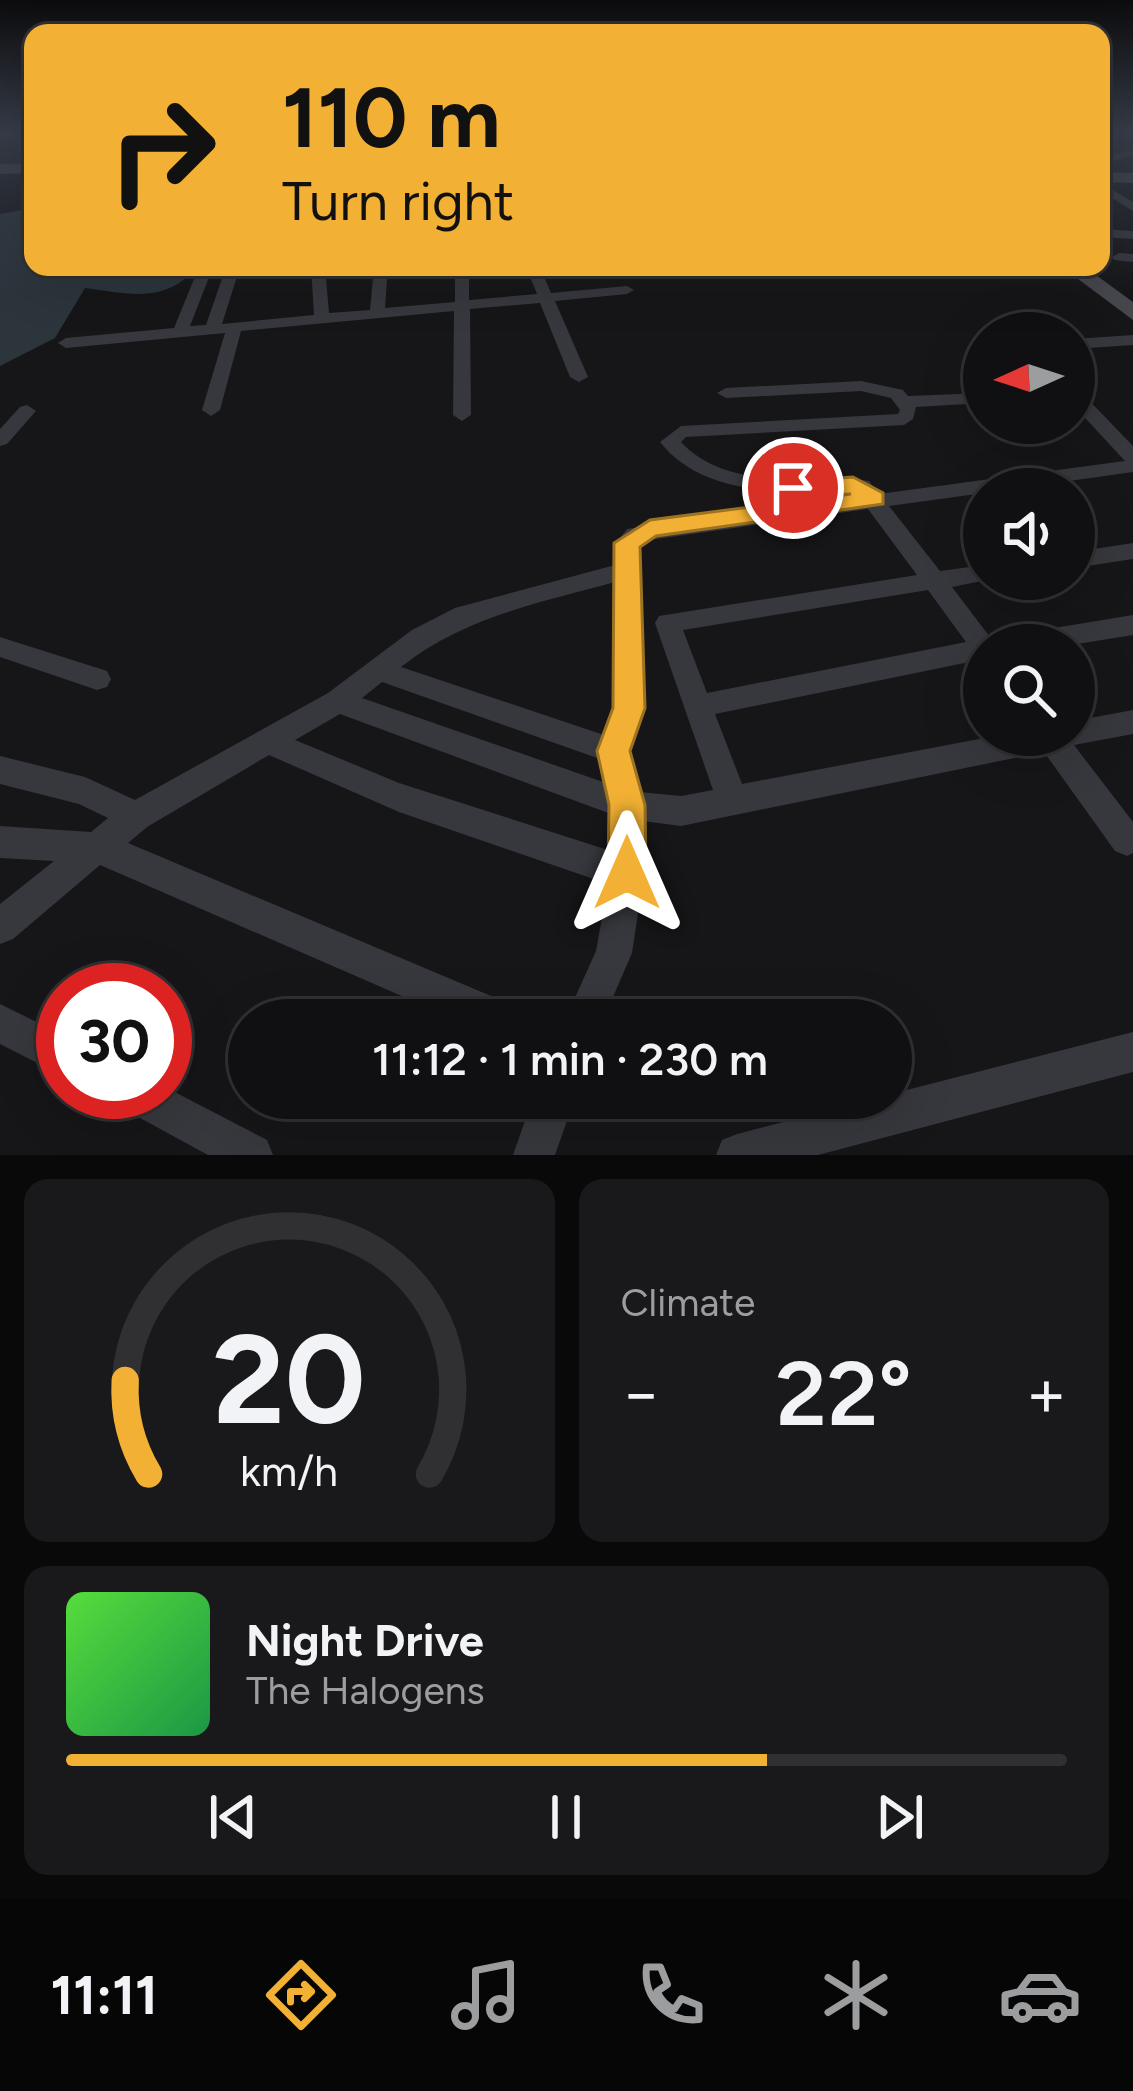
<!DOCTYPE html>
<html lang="en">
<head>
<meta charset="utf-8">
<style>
	:root { --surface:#101012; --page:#19191b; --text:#f1f3f6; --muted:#9c9d9f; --line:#303032; --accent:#f2b134 }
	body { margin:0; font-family:Figtree,sans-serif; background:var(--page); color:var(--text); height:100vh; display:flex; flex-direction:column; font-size:45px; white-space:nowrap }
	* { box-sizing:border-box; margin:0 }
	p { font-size:39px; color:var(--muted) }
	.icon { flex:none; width:66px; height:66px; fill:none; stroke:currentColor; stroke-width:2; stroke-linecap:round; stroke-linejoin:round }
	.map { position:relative; height:1155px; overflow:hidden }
	.side { display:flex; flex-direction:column; gap:24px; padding:24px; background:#09090a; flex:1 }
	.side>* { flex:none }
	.banner { position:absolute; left:24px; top:24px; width:1086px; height:252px; border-radius:24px; box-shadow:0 12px 48px #0002,0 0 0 3px var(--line); background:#f2b134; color:#111; overflow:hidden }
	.needle { width:78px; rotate:267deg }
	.buttons { position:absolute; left:963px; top:312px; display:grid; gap:24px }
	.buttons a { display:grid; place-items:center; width:132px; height:132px; border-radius:50%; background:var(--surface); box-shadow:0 12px 48px #0002,0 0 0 3px var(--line); font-size:60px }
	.speed { position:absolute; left:36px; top:963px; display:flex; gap:24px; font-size:60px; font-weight:700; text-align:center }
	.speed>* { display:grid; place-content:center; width:156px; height:156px; border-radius:50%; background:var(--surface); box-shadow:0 12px 48px #0002,0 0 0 3px var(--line); line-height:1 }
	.speed .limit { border:18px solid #d22; background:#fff; color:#111 }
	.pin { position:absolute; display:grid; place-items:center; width:102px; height:102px; color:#fff; margin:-51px; border:6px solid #fff; border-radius:50%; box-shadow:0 3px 12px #0007 }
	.me { position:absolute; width:132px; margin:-66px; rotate:0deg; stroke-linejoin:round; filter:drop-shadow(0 0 9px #0008) }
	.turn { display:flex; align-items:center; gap:42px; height:252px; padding:0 60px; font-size:54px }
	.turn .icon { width:156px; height:156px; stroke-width:2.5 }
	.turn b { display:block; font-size:84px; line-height:102px }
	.big { font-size:90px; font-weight:600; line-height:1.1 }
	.side .card { flex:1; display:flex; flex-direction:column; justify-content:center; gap:18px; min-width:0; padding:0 42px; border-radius:24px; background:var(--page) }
	.side .dial { align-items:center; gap:0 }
	.dial svg { height:312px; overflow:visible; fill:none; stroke:var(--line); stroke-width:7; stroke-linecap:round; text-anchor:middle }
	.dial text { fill:var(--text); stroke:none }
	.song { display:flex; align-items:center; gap:36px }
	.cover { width:144px; height:144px; border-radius:18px; background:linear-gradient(135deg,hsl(110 70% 55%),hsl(140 70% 35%)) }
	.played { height:12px; border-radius:6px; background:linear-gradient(90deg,var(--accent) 70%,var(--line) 70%) }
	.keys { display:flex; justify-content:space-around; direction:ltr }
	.heat { display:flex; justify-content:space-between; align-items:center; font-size:66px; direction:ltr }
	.side .tiles { flex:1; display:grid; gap:24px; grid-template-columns:1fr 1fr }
	.card:last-child { grid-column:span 2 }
	.trip { position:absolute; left:228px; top:999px; width:684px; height:120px; border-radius:60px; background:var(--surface); box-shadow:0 12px 48px #0002,0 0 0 3px var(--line); font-weight:600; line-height:120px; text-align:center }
	.tabs { display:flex; height:192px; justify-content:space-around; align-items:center; background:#060607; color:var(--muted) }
	.tabs .icon { width:84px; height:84px }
	.tabs .selected { color:var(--accent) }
	.tabs b { font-size:54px; color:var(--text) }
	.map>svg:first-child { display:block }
	.water { fill:#2c353c }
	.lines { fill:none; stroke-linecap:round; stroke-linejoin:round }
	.minor { fill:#37383d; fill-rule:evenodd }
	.secondary { fill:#45474d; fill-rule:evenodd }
	.route { fill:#f2b134; stroke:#9d7322; stroke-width:3 }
</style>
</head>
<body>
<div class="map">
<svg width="1133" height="1155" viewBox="0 0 1133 1155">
	<rect width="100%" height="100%" fill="#161618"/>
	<!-- water -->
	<path class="water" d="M33 208V267H198C164 304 131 294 85 288L55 338 0 366V214Z"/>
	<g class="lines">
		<!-- minor -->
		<path class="minor" d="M19 133 17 135 0 140V134Z
			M1133 150V156L1101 163V157Z
			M1101 183 1133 202V211L1101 191Z
			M1101 229 1133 231V239L1101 237Z
			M1119 253 1133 254V262L1114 260 1112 257Z
			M199 267H213L190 326 206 325 226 267H240L222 324 314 315 311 267H325L329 313 370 310 374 267H388L385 308 455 302V267H469V300L537 294 526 267H540L551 293 627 286 634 290 627 294 555 301 588 377 579 382 570 377 540 303 470 309 471 415 462 421 453 415 454 311 241 331 220 410 211 416 202 410 225 333 66 348 58 343 66 338 174 328Z
			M1001 267H1015L1016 268 1009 272Z
			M1133 335V345L1074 349V339Z
			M861 381 903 390 908 396 984 393V403L916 407 913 419 904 425 686 437 681 442C724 489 803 478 862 480L869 481 879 494 1125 461 1074 406V390L1080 391 1133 446V472L1012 489H984V493L889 506 940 571 984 565V579H992L952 587 996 645H984V659L715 714 742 784 1000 735H1074V721L1133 710V734L1074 745 1133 822V853L1127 856 1115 851 1044 752 681 826 643 821 644 873 632 953 603 1020H565L596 951 608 884 399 812 269 755 147 827 128 843 515 1006 520 1020H457L100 865 13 939 0 944V904L54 861 0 858V826L91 832 108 818 79 804 0 784V756L85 777 135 800 328 693 412 630 455 608 615 565 616 543 627 529 859 497 856 492C789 491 705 499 660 442L681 426 898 414 900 410 891 398 861 391 726 398 717 393 726 388ZM868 509 917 575 659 616 655 623 713 790 681 796 639 792 628 751 643 708 638 545 642 541ZM615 582V708L604 735 401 667C464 617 539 603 615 582ZM928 590 966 642 707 693 683 630ZM382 682 600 759 606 783 362 698ZM340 714 611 814V851L399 783 295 740Z
			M27 405 36 411 7 444 0 446V429L20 407Z
			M1133 543V559L1074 568V552Z
			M1133 615V635L1071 645H998L1002 638 1011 635Z
			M0 637 107 671 111 679 107 687 97 690 0 657Z
			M0 1004 63 1035V1076L0 1044Z
			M1133 1032V1072L818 1155H716L722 1140 737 1134 876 1098H891V1094Z
			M165 1087 267 1140 273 1155H208L118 1106 112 1092H165Z
			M533 1098H575L555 1155H513Z"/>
		<!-- secondary -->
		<path class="secondary" d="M33 163V173L0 174V164Z
			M1101 172 1133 173V183L1101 182Z
			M1062 267H1085L1133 302V320Z"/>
	</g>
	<!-- sky -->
	<linearGradient id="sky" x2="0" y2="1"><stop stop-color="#0c0c0d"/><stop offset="0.45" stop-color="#363c48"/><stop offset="1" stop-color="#363c48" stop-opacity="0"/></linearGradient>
	<rect width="1133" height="295" fill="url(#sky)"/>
	<!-- route -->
	<path class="route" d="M853 477 883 493V504L656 536 640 547 645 708 630 751 645 805 646 873 641 887 627 892 613 887 608 873 609 805 597 751 613 708 614 543 650 520 851 494 793 496 781 488 793 481Z"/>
</svg>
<div class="buttons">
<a><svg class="needle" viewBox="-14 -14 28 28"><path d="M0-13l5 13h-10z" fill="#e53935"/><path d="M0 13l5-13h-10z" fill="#9c9d9f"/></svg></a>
<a><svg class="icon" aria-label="sound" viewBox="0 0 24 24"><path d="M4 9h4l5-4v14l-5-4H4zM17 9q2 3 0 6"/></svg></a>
<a><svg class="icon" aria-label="search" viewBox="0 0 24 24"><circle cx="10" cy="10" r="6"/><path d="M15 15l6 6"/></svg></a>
</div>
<div class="speed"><div class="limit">30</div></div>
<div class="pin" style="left:793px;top:488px;background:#d93025"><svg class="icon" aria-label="arrive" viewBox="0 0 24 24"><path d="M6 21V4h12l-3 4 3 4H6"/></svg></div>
<svg class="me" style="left:627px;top:873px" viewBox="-20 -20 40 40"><path d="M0-17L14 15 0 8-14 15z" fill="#f2b134" stroke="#fff" stroke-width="4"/></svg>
<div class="trip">11:12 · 1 min · 230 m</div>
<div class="banner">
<div class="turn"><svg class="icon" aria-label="right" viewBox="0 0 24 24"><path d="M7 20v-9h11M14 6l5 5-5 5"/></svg><div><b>110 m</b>Turn right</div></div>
</div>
</div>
<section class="side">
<div class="tiles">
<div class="card dial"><svg viewBox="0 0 100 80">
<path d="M14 69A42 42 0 1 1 86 69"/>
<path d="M14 69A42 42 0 0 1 8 45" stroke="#f2b134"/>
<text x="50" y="56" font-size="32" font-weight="700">20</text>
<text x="50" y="72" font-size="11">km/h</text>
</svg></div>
<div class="card"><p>Climate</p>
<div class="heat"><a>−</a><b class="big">22°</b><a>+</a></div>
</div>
<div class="card">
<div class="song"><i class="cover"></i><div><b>Night Drive</b><p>The Halogens</p></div></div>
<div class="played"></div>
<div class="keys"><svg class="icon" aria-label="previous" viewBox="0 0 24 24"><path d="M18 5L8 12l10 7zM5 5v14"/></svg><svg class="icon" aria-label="pause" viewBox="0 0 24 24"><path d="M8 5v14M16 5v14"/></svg><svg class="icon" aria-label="next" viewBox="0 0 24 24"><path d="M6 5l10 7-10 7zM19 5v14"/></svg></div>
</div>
</div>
</section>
<nav class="tabs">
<b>11:11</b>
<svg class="icon selected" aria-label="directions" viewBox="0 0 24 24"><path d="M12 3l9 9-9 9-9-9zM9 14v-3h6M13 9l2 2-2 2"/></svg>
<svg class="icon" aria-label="music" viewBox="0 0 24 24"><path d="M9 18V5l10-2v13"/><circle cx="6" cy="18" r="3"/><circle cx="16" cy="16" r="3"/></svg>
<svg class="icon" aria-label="phone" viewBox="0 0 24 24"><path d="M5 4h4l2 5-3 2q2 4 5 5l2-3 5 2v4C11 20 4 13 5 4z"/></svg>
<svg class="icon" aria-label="climate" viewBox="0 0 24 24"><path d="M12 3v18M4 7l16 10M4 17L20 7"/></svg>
<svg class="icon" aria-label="car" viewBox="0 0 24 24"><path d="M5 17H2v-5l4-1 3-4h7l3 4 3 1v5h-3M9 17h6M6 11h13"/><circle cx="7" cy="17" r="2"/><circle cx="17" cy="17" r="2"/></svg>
</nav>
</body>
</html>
